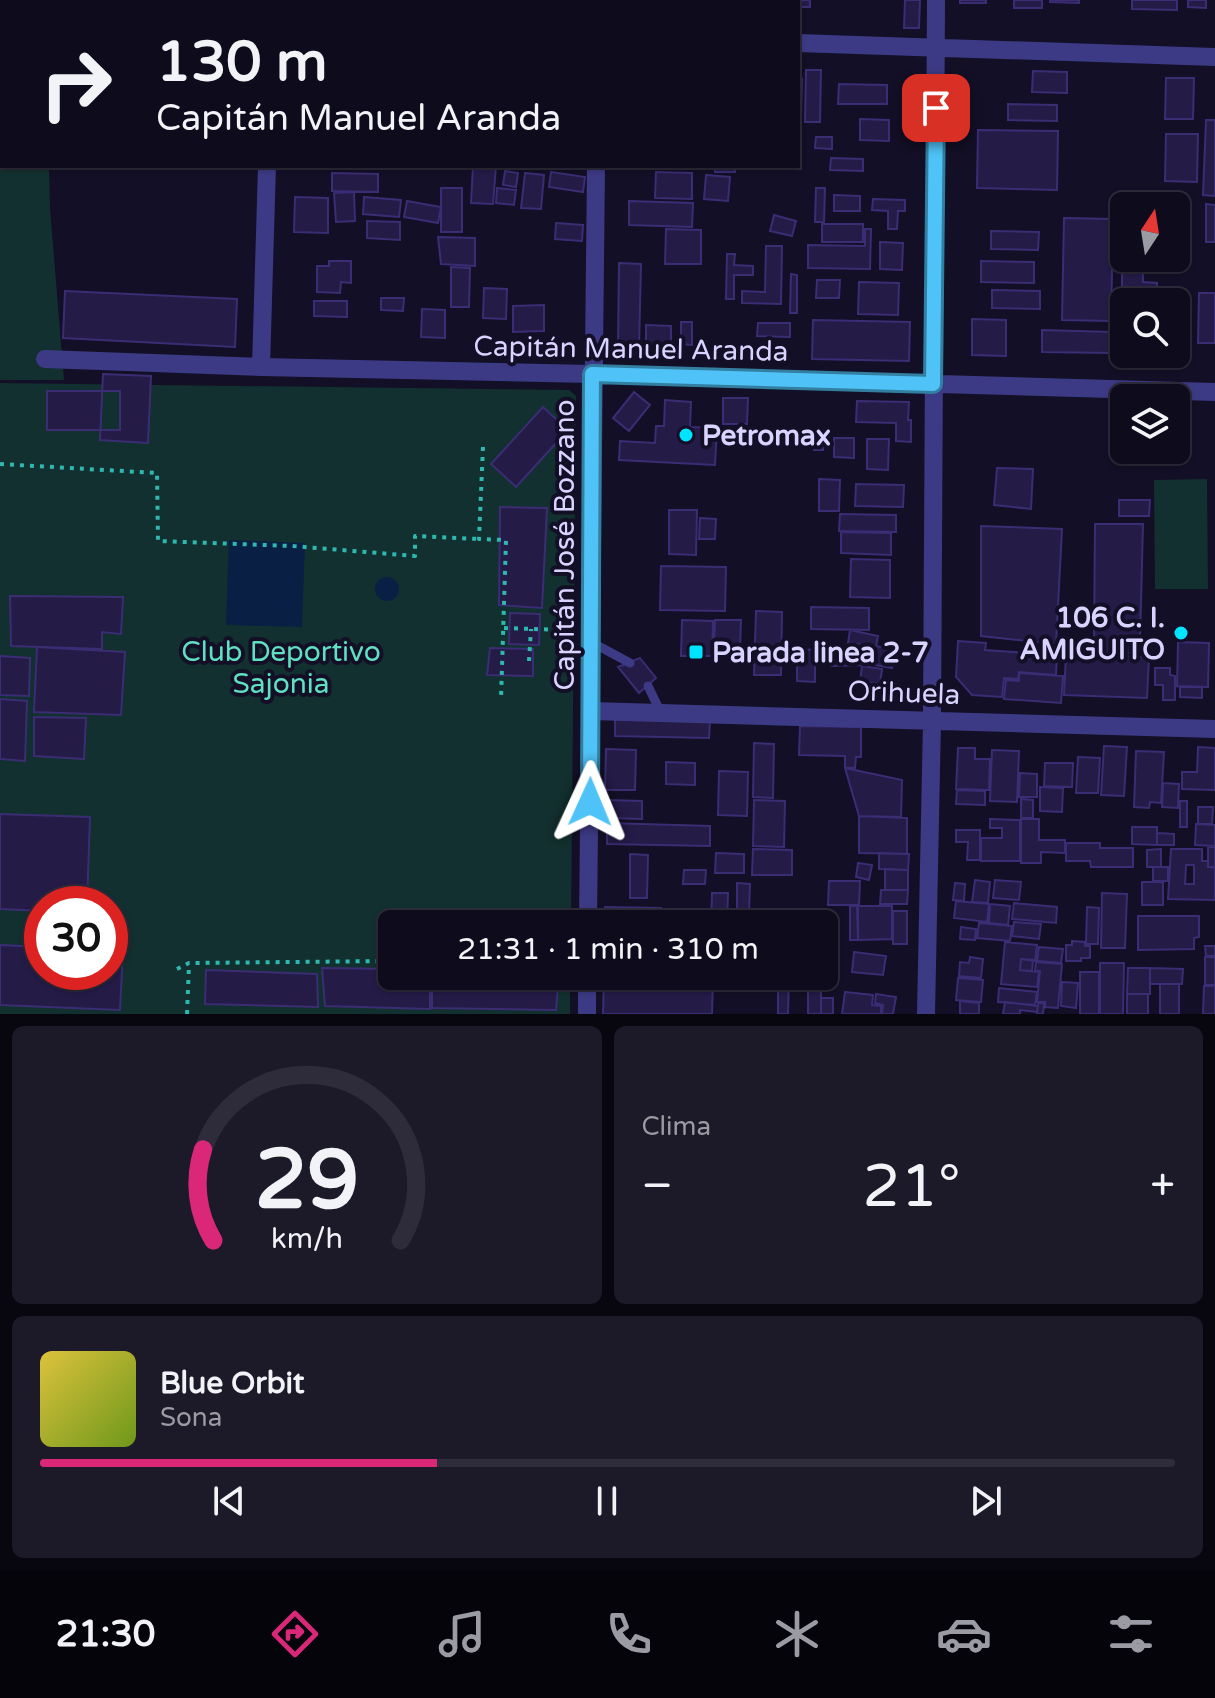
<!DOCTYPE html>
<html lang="es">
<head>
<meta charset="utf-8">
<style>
	:root { --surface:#0e0b1c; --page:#1c1929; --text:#f1f3f6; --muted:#9b9ba3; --line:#2e2b3b; --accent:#db2777 }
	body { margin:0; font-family:"Varela Round",sans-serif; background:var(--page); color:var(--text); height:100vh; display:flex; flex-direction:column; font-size:30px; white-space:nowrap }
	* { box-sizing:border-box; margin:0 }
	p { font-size:26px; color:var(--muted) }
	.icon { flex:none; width:44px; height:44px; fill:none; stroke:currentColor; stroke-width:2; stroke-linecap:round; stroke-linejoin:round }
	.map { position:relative; height:1014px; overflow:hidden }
	.side { display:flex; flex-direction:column; gap:12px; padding:12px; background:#08060f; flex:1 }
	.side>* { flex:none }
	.guide { position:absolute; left:0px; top:0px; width:800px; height:168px; box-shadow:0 2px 6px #0004,0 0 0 2px var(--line); background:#0e0b1c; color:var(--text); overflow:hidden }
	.needle { width:52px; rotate:12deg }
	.buttons { position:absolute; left:1110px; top:192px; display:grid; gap:16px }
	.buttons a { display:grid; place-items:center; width:80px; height:80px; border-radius:12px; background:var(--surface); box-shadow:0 2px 6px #0004,0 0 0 2px var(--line); font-size:40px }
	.speed { position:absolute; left:24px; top:886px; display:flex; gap:16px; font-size:40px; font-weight:700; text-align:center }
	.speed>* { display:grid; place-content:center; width:104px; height:104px; border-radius:50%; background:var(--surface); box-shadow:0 2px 6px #0004,0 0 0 2px var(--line); line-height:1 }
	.speed .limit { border:12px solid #d22; background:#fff; color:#111 }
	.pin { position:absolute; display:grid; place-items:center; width:68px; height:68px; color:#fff; margin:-34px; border-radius:16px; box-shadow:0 4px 12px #0006 }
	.me { position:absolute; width:88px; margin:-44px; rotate:1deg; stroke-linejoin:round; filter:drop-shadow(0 0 6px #0008) }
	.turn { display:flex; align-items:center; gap:28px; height:168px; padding:0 24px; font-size:36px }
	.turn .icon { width:104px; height:104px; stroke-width:2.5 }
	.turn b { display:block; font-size:56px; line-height:68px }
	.big { font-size:60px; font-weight:600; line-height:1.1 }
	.side .tile { flex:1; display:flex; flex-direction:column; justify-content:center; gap:12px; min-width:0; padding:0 28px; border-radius:12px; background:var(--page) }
	.side .dial { align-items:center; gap:0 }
	.dial svg { height:208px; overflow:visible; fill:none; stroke:var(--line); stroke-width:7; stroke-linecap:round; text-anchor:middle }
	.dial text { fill:var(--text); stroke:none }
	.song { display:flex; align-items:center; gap:24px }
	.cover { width:96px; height:96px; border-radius:12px; background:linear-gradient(135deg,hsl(50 70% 55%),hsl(80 70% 35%)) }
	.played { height:8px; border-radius:4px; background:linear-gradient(90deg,var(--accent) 35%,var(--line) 35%) }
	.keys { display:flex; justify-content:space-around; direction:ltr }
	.heat { display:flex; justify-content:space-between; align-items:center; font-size:44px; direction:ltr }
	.side .tiles { flex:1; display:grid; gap:12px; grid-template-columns:1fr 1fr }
	.tile:last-child { grid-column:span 2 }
	.trip { position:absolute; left:378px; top:910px; width:460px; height:80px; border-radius:12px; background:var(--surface); box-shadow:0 2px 6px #0004,0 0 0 2px var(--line); font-weight:600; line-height:80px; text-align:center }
	.tabs { display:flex; height:128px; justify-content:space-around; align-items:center; background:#06040b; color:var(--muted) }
	.tabs .icon { width:56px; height:56px }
	.tabs .active { color:var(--accent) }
	.tabs b { font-size:36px; color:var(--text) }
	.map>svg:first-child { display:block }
	.green { fill:#12302f; fill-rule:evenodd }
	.water { fill:#0a1f44 }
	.building { fill:#241b47; stroke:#3b2d73; stroke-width:2; fill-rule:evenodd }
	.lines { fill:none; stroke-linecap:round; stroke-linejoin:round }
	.path { stroke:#2fb8b0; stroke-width:4; stroke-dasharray:4 6; stroke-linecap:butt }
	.lane { stroke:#3d3a85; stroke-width:9 }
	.street { stroke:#3d3a85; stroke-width:18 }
	.route-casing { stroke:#337fa1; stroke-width:20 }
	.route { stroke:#4fc3f7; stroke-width:14 }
	.poi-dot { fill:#00e5ff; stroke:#130f26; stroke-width:3 }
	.labels { text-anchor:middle; stroke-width:8; stroke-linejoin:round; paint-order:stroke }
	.street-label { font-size:28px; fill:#d9d4ff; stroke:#130f26 }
	.poi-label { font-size:28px; font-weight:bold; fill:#d9d4ff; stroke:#130f26; text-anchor:start }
	.park-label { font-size:28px; fill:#5fe0c0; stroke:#130f26 }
</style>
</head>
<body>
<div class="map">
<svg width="1215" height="1014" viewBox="0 0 1215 1014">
	<rect width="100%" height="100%" fill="#130f26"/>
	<!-- green -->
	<path class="green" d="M0 49H2V166H49L50 208 64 380H0Z
		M0 383 569 390 576 396 571 924H392V976H570V1014H0ZM42 904H110V972H42Z
		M1207 479 1208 589H1155L1154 480Z"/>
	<!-- water -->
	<path class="water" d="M229 540 305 543 302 627 226 625Z
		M375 589a12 12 0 1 1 24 0a12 12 0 1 1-24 0Z"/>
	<!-- building -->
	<path class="building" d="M720 0H766V2H720Z
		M782 0H810V7H798V2H782Z
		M905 0H920L919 28H904Z
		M960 0H986V3H960Z
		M1014 0H1042V8H1014Z
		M1050 0H1079V3L1050 2Z
		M1132 0H1177V10L1132 9Z
		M1188 0H1206V8L1188 7Z
		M806 70H821L820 122H805Z
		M1033 71 1067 72V93L1032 92Z
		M1166 78H1194L1193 119H1165Z
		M798 79H802L801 114H798Z
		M839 84 887 85V104H838Z
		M1008 104 1057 105V121L1008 120Z
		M860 119 889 120V141L860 140Z
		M1206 120H1215V196L1203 195Z
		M978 130 1058 131 1057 190 977 188Z
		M1166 134H1198L1197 182 1165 181Z
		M816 137H832V149L815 148Z
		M831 158 863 159V171L830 170Z
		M473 166H496L493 204 471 203Z
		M715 166H735V172H715Z
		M505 171 518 173 516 187 503 185Z
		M551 172 585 177 583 192 549 187Z
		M656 172 692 173V199L655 198Z
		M332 173 378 174V192L332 191Z
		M525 173 544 175 541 209 521 208Z
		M706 175 730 177 728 201 704 199Z
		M441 188H462V232H441Z
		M497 188 516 190 514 205 496 203Z
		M816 188H825L824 222H815Z
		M354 192 355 221 336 222 334 193Z
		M834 195 860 196V211H834Z
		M295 197 328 198V233L294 232Z
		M364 197 401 200 399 217 363 214Z
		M873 199 905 200V211H898L897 229H888V211L872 210Z
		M407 201 441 207 438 223 404 217Z
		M629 201 693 203 692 227 629 225Z
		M1206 204 1215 205V242H1206Z
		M774 215 796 221 792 236 770 231Z
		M1064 218 1113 219 1111 321 1062 320Z
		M367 221 400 222V240L367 238Z
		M556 223 583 225 582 241 555 239Z
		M822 224H863V242H822Z
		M666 229 701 230V264H665Z
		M865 229H871L870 269 808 268V245L865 246Z
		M991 231 1039 232 1038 250 991 249Z
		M438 237 475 238V266L441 264Z
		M880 242 903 243 902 270 880 269Z
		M766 246H782L781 304 742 303V291L765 292Z
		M727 254H735L734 265 753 266V275H734V299H726Z
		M329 261H351V283L341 282 340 293 317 292V266H329Z
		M981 261 1034 262V283L981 282Z
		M619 263 641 264 639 348H618Z
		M451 267 470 268 469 307H451Z
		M1122 267H1143V282L1157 283 1156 302H1124V326H1122Z
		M791 274 797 275V313H790Z
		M817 280H840L839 298H816Z
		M859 282 899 283 898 315 858 314Z
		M484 288 507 289 506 319 483 318Z
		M992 290 1040 291V309L992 308Z
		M65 291 237 299 235 347 63 338Z
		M1199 293H1215V343H1198Z
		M381 298H404L403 311 381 310Z
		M314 301H347V317L314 316Z
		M544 305V331L513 332V306Z
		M422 309 445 310V338L421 337Z
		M972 319 1006 320V356L972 355Z
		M813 320 910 322 909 361 812 359Z
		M681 322H692V345L681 344Z
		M758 323H790V337L757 336Z
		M646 325 671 326V346L646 345Z
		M1042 330 1112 332V353L1042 352Z
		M1126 354H1159L1158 358H1126Z
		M103 374 151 376 148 443 100 440Z
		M47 391H120V430H47Z
		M634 392 650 405 629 431 613 418Z
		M723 398H748L747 424H723Z
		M665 400 691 402 690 427 717 428 715 465 619 460 620 441 655 443 656 426H664Z
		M857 401 909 402 908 420H911V442L896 441V423L856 422Z
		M543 407 568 430 516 487 491 464Z
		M814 435 824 436 823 450H814Z
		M834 438H854V458L834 457Z
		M867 439H889L888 470 867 469Z
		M997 468 1033 469 1031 509 994 505Z
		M819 479 840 480 839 511H819Z
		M856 484 904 485 903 507 855 506Z
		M1119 500H1150L1149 516H1119Z
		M500 507 547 508 542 608 499 605Z
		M669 510H697L696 555 669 554Z
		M840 514 896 515V532L839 531Z
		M700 518 716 519 715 539H699Z
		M1095 524H1143L1140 641 1134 653H1102L1094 642Z
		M981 526 1062 529 1056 644 981 636Z
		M841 532 891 533V555L841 553Z
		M851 559 890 560V598L850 597Z
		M661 566 726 567 725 611 660 610Z
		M10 596 123 597 121 634 102 632V649L11 646Z
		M811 607 869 608V630L811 629Z
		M756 611 782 612 781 675H754Z
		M510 613 540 614 539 645 509 644Z
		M682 620 713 621 712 656H681Z
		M715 620H741L740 649H714Z
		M850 630 878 636 876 646 896 650 892 668 865 663 869 646 848 643Z
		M958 641 986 643 985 650 1057 655 1056 675 1019 672 1018 679 1004 678 1002 697 972 695 956 677Z
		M1178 642 1209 643 1208 687 1177 686Z
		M37 647 125 652 121 715 34 712Z
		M490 648 533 649V676L487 675Z
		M864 648V665L831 666 830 649Z
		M797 649 815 650V682L797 681Z
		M1066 654 1149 657 1147 698 1064 695Z
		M0 656 30 658 29 696 0 695Z
		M640 658 656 678 639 693 618 667Z
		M862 666 882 669 880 684 860 681Z
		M1155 668H1170V675L1175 676V700H1163V685H1155Z
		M1019 673 1063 676 1061 703 1004 699 1006 680 1019 681Z
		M1180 687H1202V698L1180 697Z
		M0 699 27 701 25 761 0 759Z
		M34 717 86 718 84 759 34 756Z
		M615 719 710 721 709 738 615 736Z
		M800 726 861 727V757H856L855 768H845V756L799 755Z
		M754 743 774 744 773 798 753 797Z
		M1104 746 1127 747 1124 796 1101 795Z
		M1198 747 1215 748V790L1182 789V772H1197Z
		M958 748H975V759H990L989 790 956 789Z
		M606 749 636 750 635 790H605Z
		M992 750 1019 751 1017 802 990 801Z
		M1136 751 1164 752 1161 803 1150 802 1149 808 1134 807Z
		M1078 757 1100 758 1098 793H1076Z
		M666 762 695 763V785L666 784Z
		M1045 763H1073L1072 787 1044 786Z
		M845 768 902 780 901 817 859 816Z
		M719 771 748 772 747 816 718 815Z
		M1020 773 1037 774V797H1019Z
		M1163 783 1179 784 1178 808 1162 807Z
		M1040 787 1063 788 1062 812 1040 811Z
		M957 790 985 791V805L956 804Z
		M1021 799 1033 800V818H1021Z
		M609 800 642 801V819L608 818Z
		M754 800 785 801 784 847 753 846Z
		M1180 801H1187V827H1180Z
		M1198 807H1213L1212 824H1198Z
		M0 814 90 817 87 904H42V911L0 909Z
		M859 816 907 818V854L859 853Z
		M990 819 1020 820V861H981V838H1002V828H990Z
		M1021 819H1039V840H1065V853L1041 852V863H1021Z
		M607 823 710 826V846L607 844Z
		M1196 824 1215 825V846L1195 845Z
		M1132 827H1157V845L1132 844Z
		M956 830H980V860H967L968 842H956Z
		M1157 833 1174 834V845H1157Z
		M1066 843H1100V848H1133V867H1091L1090 861H1066Z
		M1208 847H1215V867H1208Z
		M753 849 792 850V875H752Z
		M1161 849V867H1147V850Z
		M1171 849H1202V861H1208V867L1215 868V900L1168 899ZM1186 865H1194V884H1185Z
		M716 853 744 854V873H715Z
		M879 853 909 854 908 870 879 869Z
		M630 854 648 855 647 898H630Z
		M858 863 872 865 869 880 856 877Z
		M1153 867H1168V881H1153Z
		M885 869 908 870V890H885Z
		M684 870H706L705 884H683Z
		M975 880 990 882 988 903 972 902Z
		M995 880 1021 882 1019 900 993 898Z
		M829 881H860L859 905H828Z
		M1142 882H1163V905H1142Z
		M737 883 750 884 749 912H737Z
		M955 883 965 884 964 901 953 900Z
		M881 890H908L907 904H880Z
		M712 893H728L727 924H711Z
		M1102 893 1127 894 1125 948H1101Z
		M956 901 989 904 987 922 954 918Z
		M1014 903 1057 907 1056 923 1012 919Z
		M990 904 1010 906 1008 925 989 923Z
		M850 906H857L858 940H850Z
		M858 906H892V939L858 940Z
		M605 907 661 908V924H605Z
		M1087 907 1099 908 1098 944H1086Z
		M893 911H907V944H893Z
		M1138 916H1199V937L1194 938V949L1138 950Z
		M1014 922 1041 924 1039 939 1012 936Z
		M979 923 1012 926 1010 941 977 938Z
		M961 927 976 929 975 940 960 939Z
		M1072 941 1085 942V946H1090V958H1081V961H1066V945H1072Z
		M1005 942 1037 945 1035 961 1021 959 1020 970 1039 972 1037 987 1001 984Z
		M0 945 42 947V972H110V950H123L120 1010 0 1005Z
		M1205 946H1215V956H1206Z
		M1039 947 1063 949 1061 963 1037 961Z
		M854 952 886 956 883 975 852 972Z
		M970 957 983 959 981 978 959 976 960 962 969 963Z
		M1205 957H1215V985H1205Z
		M1021 959 1033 960 1032 971 1020 970Z
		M1036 962 1062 964 1058 1008 1045 1007V1002H1037L1040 971H1035Z
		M1100 963H1124L1123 1014H1100Z
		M322 968 392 969V976H430V1009L325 1006Z
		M1128 968H1150V994H1127Z
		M1150 968 1183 969 1182 984H1150Z
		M206 970 317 974 318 1007 205 1004Z
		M1080 972H1099V1014H1080Z
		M432 976H559L556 1010 432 1008Z
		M604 976H713L712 1014H603Z
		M778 976H789L788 1014H778Z
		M958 978 983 980 981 1002 956 1000Z
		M808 981H821V1014H808Z
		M1062 982 1078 983 1076 1008 1061 1006Z
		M1160 984H1179V1014H1160Z
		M1204 986H1215V1014H1203Z
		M999 988 1037 992 1035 1005 998 1002Z
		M845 992 873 995 872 1005 881 1006V1014H842Z
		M876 994 896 997 893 1014H882L883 1005 875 1003Z
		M1127 994H1148V1014H1127Z
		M821 998H833V1014H821Z
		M960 1001 979 1003V1014H960Z
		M1005 1002 1038 1006 1037 1012 1020 1010V1014H1003Z
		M1038 1003H1044L1043 1014H1037Z"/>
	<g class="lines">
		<!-- path -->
		<path class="path" d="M483 447 479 539 506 540 501 699
			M0 464 157 473 158 541 292 546 415 556V536L479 539
			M504 628 563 630
			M529 661 531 629
			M177 969 189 963 392 961
			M187 1014 189 964"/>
		<!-- lane -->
		<path class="lane" d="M591 642 630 663
			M648 686 661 713"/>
		<!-- street -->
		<path class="street" d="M598 2V0
			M798 43 1215 57
			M45 359 261 367 592 374 1215 392
			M261 367 267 166
			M591 711 1215 729
			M588 924 596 166
			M587 1014V976
			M926 1014 932 721 936 0"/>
	</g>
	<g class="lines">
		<defs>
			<path id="route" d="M590 802 592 374 933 384 936 108"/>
		</defs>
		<!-- route casing -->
		<use href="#route" class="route-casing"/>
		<!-- route -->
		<use href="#route" class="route"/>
	</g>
	<!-- markers -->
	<g class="poi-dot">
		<circle cx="686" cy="435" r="8"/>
		<circle cx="1181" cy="633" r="8"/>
		<rect x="688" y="644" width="16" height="16" rx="4"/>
	</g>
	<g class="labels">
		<!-- street labels -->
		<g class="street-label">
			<text transform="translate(631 348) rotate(1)" y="10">Capitán Manuel Aranda</text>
			<text transform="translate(564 545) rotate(-90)" y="10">Capitán José Bozzano</text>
			<text transform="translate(904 692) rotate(2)" y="10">Orihuela</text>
		</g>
		<!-- poi labels -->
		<g class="poi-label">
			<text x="702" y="445">Petromax</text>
			<text x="1165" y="627" text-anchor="end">106 C. I.<tspan x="1165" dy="32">AMIGUITO</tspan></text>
			<text x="712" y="662">Parada linea 2-7</text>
		</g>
		<!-- park labels -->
		<g class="park-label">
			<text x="281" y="661">Club Deportivo<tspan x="281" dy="32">Sajonia</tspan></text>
		</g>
	</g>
</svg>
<div class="buttons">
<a><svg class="needle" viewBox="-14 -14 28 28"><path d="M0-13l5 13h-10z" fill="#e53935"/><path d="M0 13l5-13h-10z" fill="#9b9ba3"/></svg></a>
<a><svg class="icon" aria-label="search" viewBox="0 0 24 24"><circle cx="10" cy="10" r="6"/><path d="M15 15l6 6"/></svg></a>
<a><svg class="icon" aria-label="layers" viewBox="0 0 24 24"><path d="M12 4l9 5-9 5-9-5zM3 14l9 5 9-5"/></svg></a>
</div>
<div class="speed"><div class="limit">30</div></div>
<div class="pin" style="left:936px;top:108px;background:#d93025"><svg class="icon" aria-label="arrive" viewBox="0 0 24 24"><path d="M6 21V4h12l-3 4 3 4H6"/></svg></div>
<svg class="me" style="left:590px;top:802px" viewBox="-20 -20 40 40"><path d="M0-17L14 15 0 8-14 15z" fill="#4fc3f7" stroke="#fff" stroke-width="4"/></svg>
<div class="trip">21:31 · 1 min · 310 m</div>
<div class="guide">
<div class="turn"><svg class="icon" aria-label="right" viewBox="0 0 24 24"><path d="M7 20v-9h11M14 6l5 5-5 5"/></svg><div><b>130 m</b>Capitán Manuel Aranda</div></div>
</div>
</div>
<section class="side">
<div class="tiles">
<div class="tile dial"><svg viewBox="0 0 100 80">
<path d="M14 69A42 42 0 1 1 86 69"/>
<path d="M14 69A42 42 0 0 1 10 34" stroke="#db2777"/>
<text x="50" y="56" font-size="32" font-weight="700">29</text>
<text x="50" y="72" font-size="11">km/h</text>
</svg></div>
<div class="tile"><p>Clima</p>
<div class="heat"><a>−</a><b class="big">21°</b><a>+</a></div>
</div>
<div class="tile">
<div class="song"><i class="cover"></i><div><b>Blue Orbit</b><p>Sona</p></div></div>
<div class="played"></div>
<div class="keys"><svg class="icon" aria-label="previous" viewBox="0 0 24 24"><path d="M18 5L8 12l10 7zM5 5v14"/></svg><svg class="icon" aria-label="pause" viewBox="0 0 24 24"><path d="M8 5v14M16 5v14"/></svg><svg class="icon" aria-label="next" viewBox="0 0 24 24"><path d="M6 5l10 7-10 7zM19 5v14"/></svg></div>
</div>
</div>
</section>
<nav class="tabs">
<b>21:30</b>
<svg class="icon active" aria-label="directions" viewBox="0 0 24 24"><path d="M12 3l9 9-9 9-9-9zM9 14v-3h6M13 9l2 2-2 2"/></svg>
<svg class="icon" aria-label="music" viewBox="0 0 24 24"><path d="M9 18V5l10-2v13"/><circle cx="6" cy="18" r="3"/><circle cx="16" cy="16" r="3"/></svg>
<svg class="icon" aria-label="phone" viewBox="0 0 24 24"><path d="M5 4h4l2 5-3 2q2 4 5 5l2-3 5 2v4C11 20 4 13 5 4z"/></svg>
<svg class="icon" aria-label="climate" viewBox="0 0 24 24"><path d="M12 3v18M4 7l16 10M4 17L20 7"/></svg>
<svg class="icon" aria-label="car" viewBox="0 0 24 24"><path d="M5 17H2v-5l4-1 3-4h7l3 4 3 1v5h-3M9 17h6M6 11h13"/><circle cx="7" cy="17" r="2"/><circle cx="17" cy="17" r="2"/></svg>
<svg class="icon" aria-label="filters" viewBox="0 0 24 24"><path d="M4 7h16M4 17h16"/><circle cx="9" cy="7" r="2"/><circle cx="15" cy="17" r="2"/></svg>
</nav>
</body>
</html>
